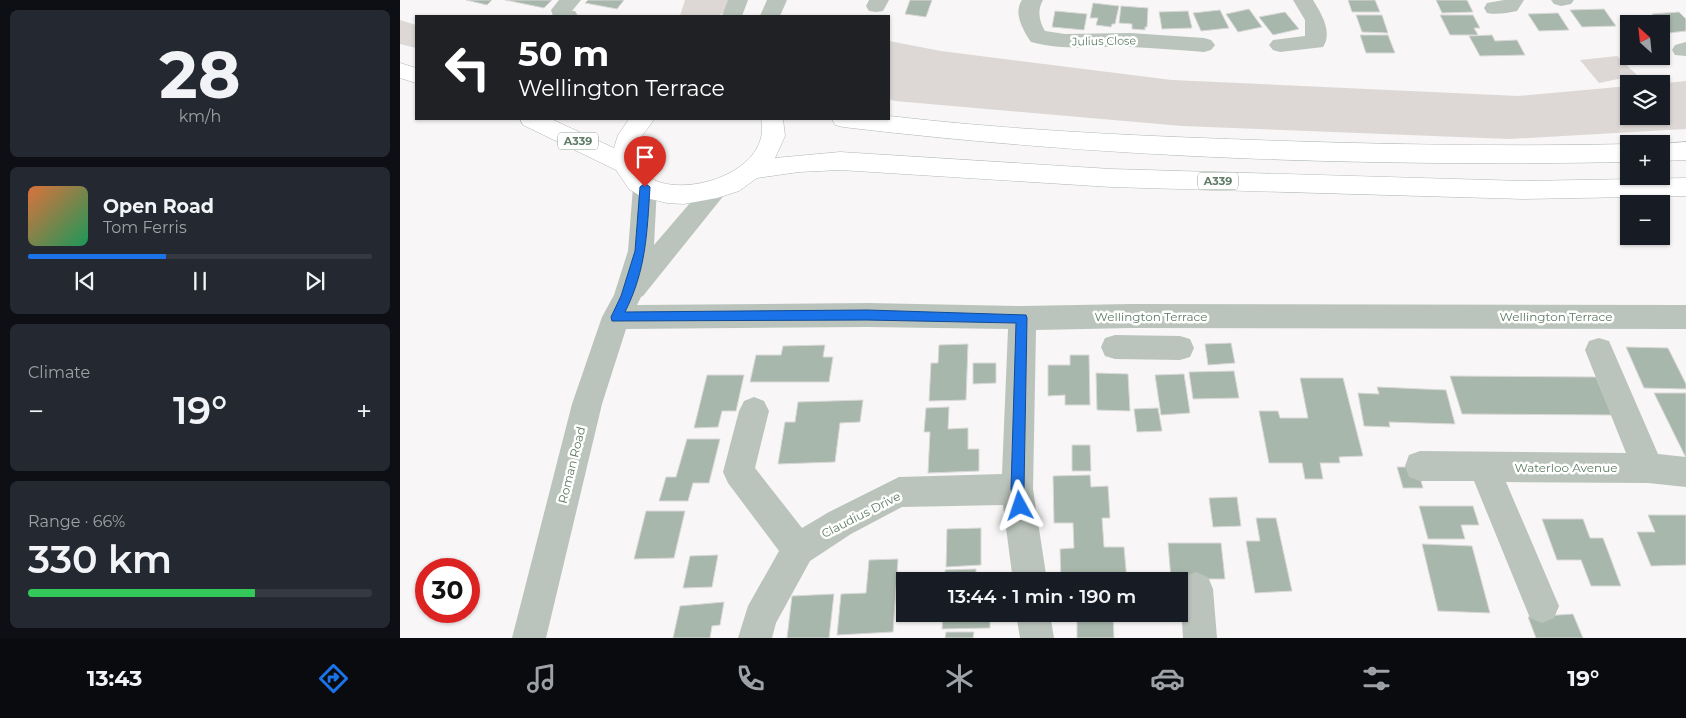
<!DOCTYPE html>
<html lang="en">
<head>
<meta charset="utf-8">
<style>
	:root { --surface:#171b24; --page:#242831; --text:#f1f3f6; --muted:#9ea1a6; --line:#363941; --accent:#1a73e8 }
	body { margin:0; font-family:Montserrat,sans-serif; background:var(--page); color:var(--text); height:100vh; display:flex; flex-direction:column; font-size:19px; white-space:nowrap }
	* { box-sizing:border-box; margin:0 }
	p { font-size:16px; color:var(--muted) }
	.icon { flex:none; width:28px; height:28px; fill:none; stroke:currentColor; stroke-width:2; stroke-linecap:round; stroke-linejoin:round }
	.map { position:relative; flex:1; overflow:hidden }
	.sheet { display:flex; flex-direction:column; gap:10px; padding:10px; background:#0d0f14; width:400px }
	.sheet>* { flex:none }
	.banner { position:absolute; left:15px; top:15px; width:475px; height:105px; border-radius:0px; box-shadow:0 1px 4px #0004; background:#202124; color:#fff; overflow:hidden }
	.needle { width:32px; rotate:333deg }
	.tools { position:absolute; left:1220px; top:15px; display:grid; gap:10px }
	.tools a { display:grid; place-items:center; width:50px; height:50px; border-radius:0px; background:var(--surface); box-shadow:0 1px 4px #0004; font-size:25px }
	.speed { position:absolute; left:15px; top:558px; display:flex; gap:10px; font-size:25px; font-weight:700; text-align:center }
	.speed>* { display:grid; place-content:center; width:65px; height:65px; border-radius:50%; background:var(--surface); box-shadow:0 1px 4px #0004; line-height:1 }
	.speed .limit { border:8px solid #d22; background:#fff; color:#111 }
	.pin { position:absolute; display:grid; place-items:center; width:42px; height:42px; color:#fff; margin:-51px -21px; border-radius:50% 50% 50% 0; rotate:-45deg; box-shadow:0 0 5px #0007 }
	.pin .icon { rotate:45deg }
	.me { position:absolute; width:55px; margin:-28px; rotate:355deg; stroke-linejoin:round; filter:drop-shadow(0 0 4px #0008) }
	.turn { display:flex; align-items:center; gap:18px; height:105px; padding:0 20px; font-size:22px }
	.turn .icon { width:65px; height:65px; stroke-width:2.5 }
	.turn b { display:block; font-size:35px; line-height:42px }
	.big { font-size:38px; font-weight:600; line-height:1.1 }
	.sheet .widget { flex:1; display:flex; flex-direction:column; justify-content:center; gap:8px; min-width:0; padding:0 18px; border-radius:8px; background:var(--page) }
	.sheet .dial { align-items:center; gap:0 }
	.dial b { font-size:65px; line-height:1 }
	.song { display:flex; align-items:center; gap:15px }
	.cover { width:60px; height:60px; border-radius:8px; background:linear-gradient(135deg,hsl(20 70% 55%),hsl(150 70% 35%)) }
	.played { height:5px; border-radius:2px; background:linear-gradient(90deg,var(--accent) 40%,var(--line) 40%) }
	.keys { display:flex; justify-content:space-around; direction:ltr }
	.heat { display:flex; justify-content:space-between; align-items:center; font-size:28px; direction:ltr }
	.charge { height:8px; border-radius:4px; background:linear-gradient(90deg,#34c759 66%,var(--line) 0) }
	.trip { position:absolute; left:496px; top:572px; width:292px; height:50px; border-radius:0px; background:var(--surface); box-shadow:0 1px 4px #0004; font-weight:600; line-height:50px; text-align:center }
	.tabs { display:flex; height:80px; justify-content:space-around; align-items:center; background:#090b0e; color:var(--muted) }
	.tabs .icon { width:35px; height:35px }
	.tabs .on { color:var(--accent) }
	.tabs b { font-size:22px; color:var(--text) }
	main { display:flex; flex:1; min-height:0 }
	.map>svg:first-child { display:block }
	.green { fill:#ddd8d5 }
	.building { fill:#a8b7ab; stroke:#dad8d9 }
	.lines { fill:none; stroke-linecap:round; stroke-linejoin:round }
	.highway-casing { stroke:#aeb8b0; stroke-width:1 }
	.minor { fill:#bac4bc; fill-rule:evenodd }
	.highway { fill:#fff; fill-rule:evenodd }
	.route { fill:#1a73e8; stroke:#114b97 }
	.labels { text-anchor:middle; stroke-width:5; stroke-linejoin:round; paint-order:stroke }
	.far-street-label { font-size:11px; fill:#5e7b65; stroke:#fff }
	.shield { fill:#fff; stroke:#8ea393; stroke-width:1 }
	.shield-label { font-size:11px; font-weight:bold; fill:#5e7b65 }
	.street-label { font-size:12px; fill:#5e7b65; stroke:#fff }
</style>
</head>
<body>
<main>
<section class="sheet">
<div class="widget dial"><b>28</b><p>km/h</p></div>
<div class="widget">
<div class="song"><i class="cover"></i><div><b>Open Road</b><p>Tom Ferris</p></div></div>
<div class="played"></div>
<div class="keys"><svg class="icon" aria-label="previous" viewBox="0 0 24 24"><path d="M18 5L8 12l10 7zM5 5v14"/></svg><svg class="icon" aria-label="pause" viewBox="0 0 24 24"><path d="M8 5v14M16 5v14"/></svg><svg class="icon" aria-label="next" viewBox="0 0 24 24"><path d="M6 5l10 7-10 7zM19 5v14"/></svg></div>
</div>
<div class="widget"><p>Climate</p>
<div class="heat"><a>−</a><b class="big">19°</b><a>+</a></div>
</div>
<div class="widget"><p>Range · 66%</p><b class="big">330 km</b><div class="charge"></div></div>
</section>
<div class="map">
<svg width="1286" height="638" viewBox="0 0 1286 638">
	<rect width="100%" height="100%" fill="#f8f6f6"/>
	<!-- green -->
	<path class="green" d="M285 0H334L331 8 318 16H280Z
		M0 20 16 25V48L0 44Z
		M489 41 541 51 772 80 1118 96 1229 86V116H1261V84H1255L1286 81V129L1109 139 782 126 495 101 489 99Z
		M1217 56 1237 75 1199 83 1180 60Z"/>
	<!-- building -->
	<path class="building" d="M66 0H92L87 5Z
		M105 0H152L144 8Z
		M188 0H224L217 9 185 3Z
		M510 0H532L526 17 505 14Z
		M948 0H975L980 12H952Z
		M1036 0H1067L1073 12 1042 13Z
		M693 3 719 6 715 24H712L711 27 696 25 698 18H690Z
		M721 6 748 8 747 27H745V30L732 29V24L719 23Z
		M849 9 862 27 838 32 826 14Z
		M1204 9 1216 26 1182 27 1170 10Z
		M820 10 829 28 801 31 793 13Z
		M655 11 687 14 684 30 652 27Z
		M788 11 792 28 762 29 759 12Z
		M885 12 899 29 873 35 859 17Z
		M1279 12 1286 19V31L1269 33 1252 14Z
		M1158 13 1169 30 1139 31 1128 14Z
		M956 15H982L988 33 962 32Z
		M1040 15H1073L1080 28H1074L1078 35H1050Z
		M1254 21 1257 24H1229V32L1222 23Z
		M960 35H988L995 53H966Z
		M1092 35 1095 41 1117 40 1125 55 1080 56 1069 36Z
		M831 343 835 363 808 365 805 344Z
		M568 344 566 400 529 401 531 363H538L539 345Z
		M425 345 423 357H433L429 382H350L356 355H381L383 346Z
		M1226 347 1268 348 1286 384V389L1244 388Z
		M670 355H689L690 405H665V395L648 396V365H670Z
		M573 363H596V383L573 384Z
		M834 371 839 398 793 399 789 372Z
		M696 373 728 374 730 411 697 410Z
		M784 374 790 413 761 415 755 375Z
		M307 375H344L336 411H322L318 427 294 428Z
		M1050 376 1196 377 1212 415 1062 414Z
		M900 378H943L963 456 939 457 940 463H920L923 479H905L902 463H869L859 411H878L880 418H908Z
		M977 387 1046 390 1055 424 989 422 990 427 964 426 958 393 979 394Z
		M1254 393H1286V458Z
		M463 400 460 422 440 423 435 462 378 464 385 422H395L398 402Z
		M549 407 548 429 568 428V449H579V471L528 473 530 432H524L526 408Z
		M758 408 762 431 737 432 734 409Z
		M287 439H320L309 483H293L288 501H259L266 477H276Z
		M672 445H690L691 471H672Z
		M997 467H1017L1023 488H1003Z
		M690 475 691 487 708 486 710 518H702L704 547H724L727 581H661L660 549 674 548 673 523H654L653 476Z
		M837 497 841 526 813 527 809 498Z
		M1019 506H1073L1079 525H1061L1065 539H1028Z
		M246 511H285L274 558 234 559Z
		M1248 515H1286V565L1251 566 1237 532H1255Z
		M856 518H876L892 591 855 593 846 541H860Z
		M1142 519H1183L1190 538H1203L1221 586H1191L1181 560H1157Z
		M581 528V565L546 567 547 529Z
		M768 543H821L825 579H771Z
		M1022 544 1072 546 1090 613 1038 611Z
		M318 555 312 587 283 588 290 556Z
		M498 559 493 632 437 635 441 594 466 593 469 560Z
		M576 569V581H545V570Z
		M434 594 429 638H387L392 596Z
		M324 602 320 625 312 626 310 638H273L280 606Z
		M543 614H590V628L542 629Z
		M677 614H713L714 638H677Z
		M1173 614 1183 638H1136L1128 617Z
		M546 632H574L573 638H545Z"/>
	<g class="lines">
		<defs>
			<path id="highway" d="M0 63 16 68V83L0 78Z
				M489 116C601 129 715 135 828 139 962 144 1095 147 1229 144V162C967 167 703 158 443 127L435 125 432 119H489Z
				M120 119H151L214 148 218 135 229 119H254C249 129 239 135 237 148 228 213 376 186 361 119H383L385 136 375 158 440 152 711 169 1124 181 1286 178V196L1124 199 711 187 440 170 399 172 357 178 339 191 317 198 284 204 267 203 242 197 229 189 216 170 123 125Z
				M1286 142V160L1261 161V144H1260Z"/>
		</defs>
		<!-- highway casing -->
		<use href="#highway" class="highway-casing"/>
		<!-- minor -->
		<path class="minor" d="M159 0H181L172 11H175L178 16H153L151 10Z
			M328 0H348L342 16H322Z
			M367 0H387L380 16H360Z
			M469 0H489L483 11 476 12 469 11 466 6Z
			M622 0H643C637 10 639 21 645 31L665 34 730 33 804 38 811 40 815 45 811 50 804 52C780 50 755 48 731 47 697 46 664 51 631 42 623 30 613 13 622 0Z
			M893 0H913C921 13 933 32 923 47L880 52 873 50 869 45 873 40 905 36V20Z
			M1104 0H1124L1117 11C1107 13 1097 15 1087 13L1084 8 1087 3Z
			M1151 0H1174L1171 4 1161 6 1154 4Z
			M1286 42V56L1275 55 1272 50 1275 45Z
			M245 178 254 180 257 187 254 245 308 182 317 180 326 182 329 189 243 296 241 297 237 305 467 303 622 306 731 304 1286 305V329L731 328 636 330 633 489 647 581H613L603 505 502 507 451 534 410 561 376 623 372 638H338L348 606 379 551 328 483 323 472 339 411 344 401 354 397 364 401 369 411 355 468 402 528 429 512 499 477 602 474 608 329 467 327 226 329 202 404 146 638H112L172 404 202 317 214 295 228 251 233 187 236 180Z
			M715 335 780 336 790 339 794 348 790 357 780 360 715 359 705 356 701 347 705 338Z
			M1199 338 1209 341 1258 454 1286 457V487L1248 483 1106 482 1159 606 1154 618 1142 623 1130 618 1074 481H1020L1009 477 1005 466 1009 455 1020 451 1226 453 1185 350 1189 341Z
			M796 572 808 577 813 589 817 638H783L780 587 784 577Z
			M616 614H650L654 638H620Z"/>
		<!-- highway -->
		<use href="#highway" class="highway"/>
	</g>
	<!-- route -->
	<path class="route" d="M245 183 250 187C247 234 246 270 225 312L467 310 626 315 627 318 624 489 626 506 624 511 620 513 615 511 611 489 616 323 467 320 212 321 211 317 221 296 235 251 240 187Z"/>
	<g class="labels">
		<!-- far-street labels -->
		<g class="far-street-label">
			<text transform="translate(704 41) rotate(-1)" y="4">Julius Close</text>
		</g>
		<!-- shield labels -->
		<g class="shield">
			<rect x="158" y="132.5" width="40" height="17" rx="4"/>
			<rect x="798" y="172.5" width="40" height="17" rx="4"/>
		</g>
		<g class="shield-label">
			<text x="178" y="145">A339</text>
			<text x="818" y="185">A339</text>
		</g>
		<!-- street labels -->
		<g class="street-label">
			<text x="751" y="321">Wellington Terrace</text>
			<text x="1156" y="321">Wellington Terrace</text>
			<text transform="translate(172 465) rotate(-76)" y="4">Roman Road</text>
			<text x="1166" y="472">Waterloo Avenue</text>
			<text transform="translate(461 515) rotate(-27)" y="4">Claudius Drive</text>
		</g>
	</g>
</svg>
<div class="tools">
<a><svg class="needle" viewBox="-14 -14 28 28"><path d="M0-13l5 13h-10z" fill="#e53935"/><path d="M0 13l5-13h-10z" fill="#9ea1a6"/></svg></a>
<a><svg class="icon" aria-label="layers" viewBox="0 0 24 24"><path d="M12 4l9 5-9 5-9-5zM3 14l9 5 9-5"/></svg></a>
<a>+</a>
<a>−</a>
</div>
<div class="speed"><div class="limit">30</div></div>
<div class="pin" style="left:245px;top:187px;background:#d93025"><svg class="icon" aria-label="arrive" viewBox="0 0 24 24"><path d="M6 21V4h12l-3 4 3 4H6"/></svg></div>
<svg class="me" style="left:620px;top:506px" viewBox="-20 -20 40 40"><path d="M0-17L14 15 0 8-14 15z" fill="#1a73e8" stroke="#fff" stroke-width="4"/></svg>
<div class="trip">13:44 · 1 min · 190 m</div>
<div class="banner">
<div class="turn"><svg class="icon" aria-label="left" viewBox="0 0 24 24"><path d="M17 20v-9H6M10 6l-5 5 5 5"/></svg><div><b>50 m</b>Wellington Terrace</div></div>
</div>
</div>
</main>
<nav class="tabs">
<b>13:43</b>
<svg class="icon on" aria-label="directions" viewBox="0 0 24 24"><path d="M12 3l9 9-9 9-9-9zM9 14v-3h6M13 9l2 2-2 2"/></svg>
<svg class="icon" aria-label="music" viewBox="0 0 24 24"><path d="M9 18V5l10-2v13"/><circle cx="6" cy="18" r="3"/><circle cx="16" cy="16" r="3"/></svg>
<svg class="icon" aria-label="phone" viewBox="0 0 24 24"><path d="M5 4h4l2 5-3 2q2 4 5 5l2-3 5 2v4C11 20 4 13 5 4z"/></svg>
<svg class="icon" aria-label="climate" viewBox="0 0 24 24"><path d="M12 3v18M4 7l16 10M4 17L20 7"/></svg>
<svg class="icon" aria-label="car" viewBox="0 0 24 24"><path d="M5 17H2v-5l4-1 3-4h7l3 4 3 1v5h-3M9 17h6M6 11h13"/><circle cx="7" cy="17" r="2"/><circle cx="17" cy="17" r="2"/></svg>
<svg class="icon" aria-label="filters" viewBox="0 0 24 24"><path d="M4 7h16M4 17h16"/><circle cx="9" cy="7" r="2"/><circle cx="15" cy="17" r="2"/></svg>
<b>19°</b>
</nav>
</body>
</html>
